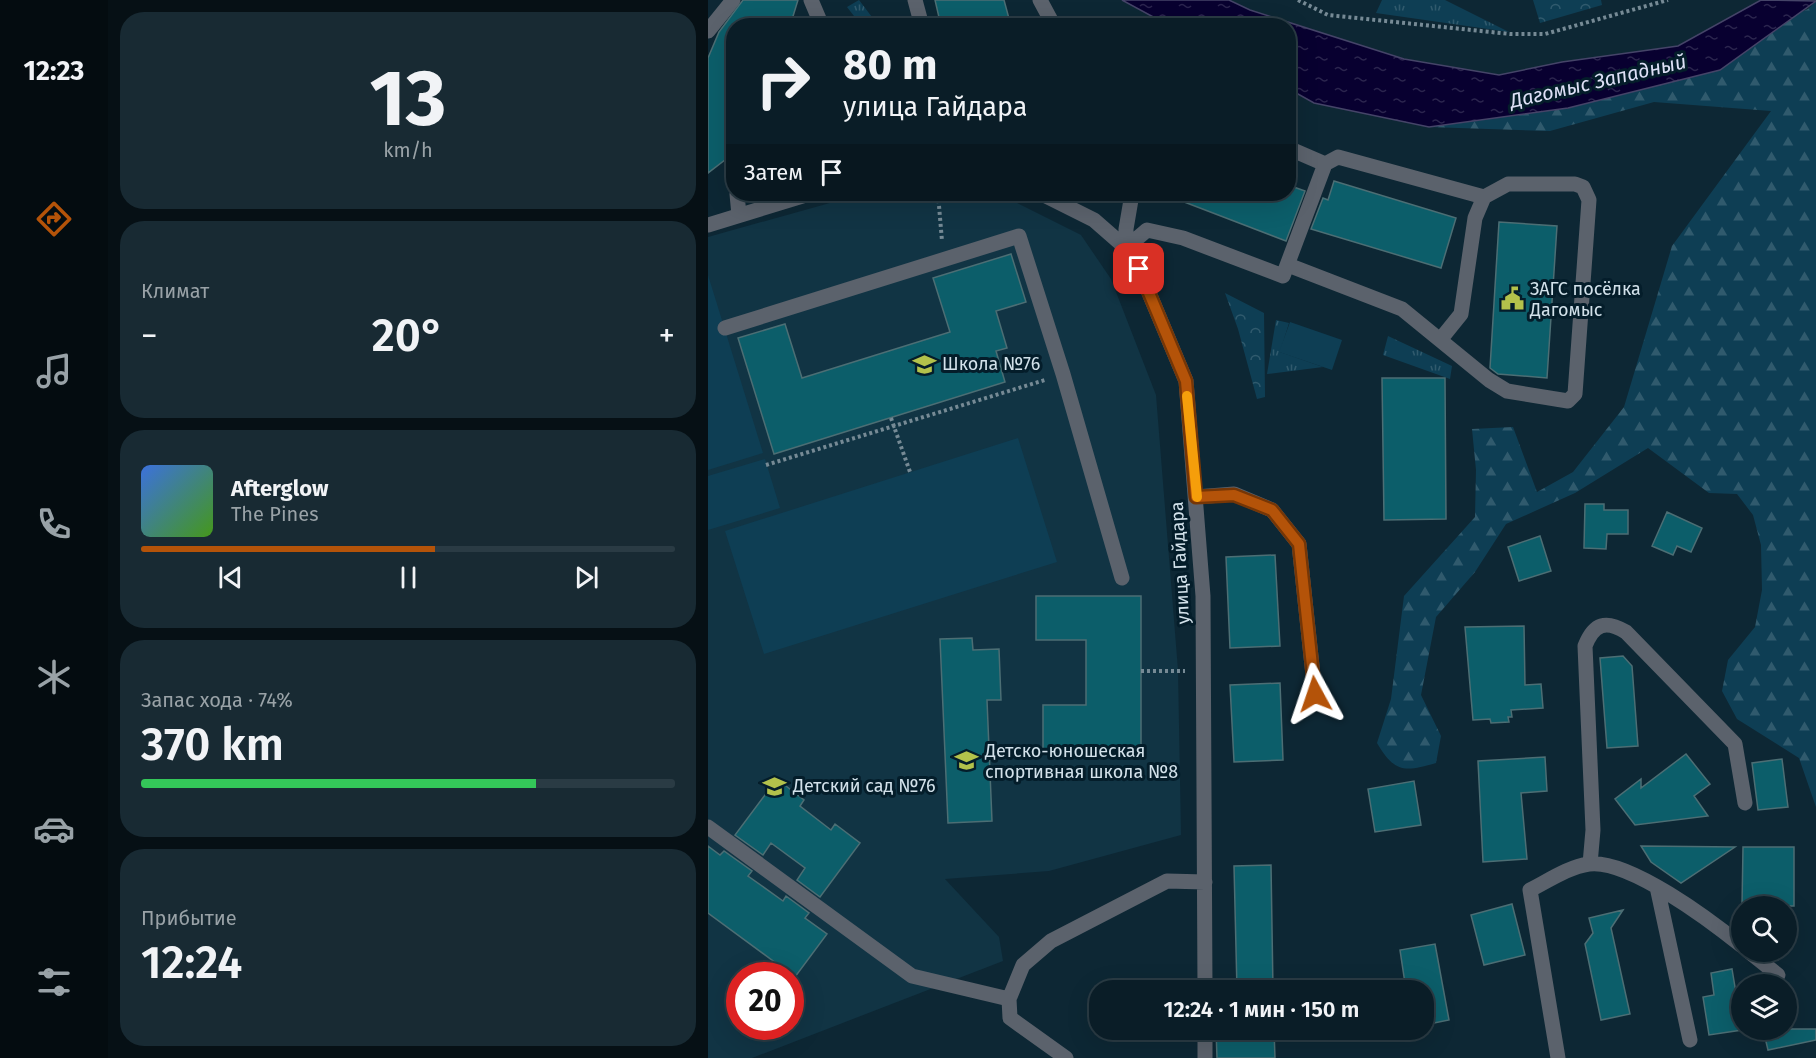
<!DOCTYPE html>
<html lang="ru">
<head>
<meta charset="utf-8">
<style>
	:root { --surface:#0a1d27; --page:#182a33; --text:#f1f3f6; --muted:#99a2a7; --line:#2a3b44; --accent:#b45309 }
	body { margin:0; font-family:"Fira Sans",sans-serif; background:var(--page); color:var(--text); height:100vh; display:flex; flex-direction:column; font-size:22px; white-space:nowrap }
	* { box-sizing:border-box; margin:0 }
	p { font-size:20px; color:var(--muted) }
	.icon { flex:none; width:33px; height:33px; fill:none; stroke:currentColor; stroke-width:2; stroke-linecap:round; stroke-linejoin:round }
	.map { position:relative; flex:1; overflow:hidden }
	.drawer { display:flex; flex-direction:column; gap:12px; padding:12px; background:#061015; width:600px }
	.drawer>* { flex:none }
	.hud { position:absolute; left:18px; top:18px; width:570px; height:183px; border-radius:24px; box-shadow:0 6px 24px #0002,0 0 0 2px var(--line); background:#0a1d27; color:var(--text); overflow:hidden }
	.controls { position:absolute; left:1023px; top:896px; display:grid; gap:12px }
	.controls a { display:grid; place-items:center; width:66px; height:66px; border-radius:50%; background:var(--surface); box-shadow:0 6px 24px #0002,0 0 0 2px var(--line); font-size:30px }
	.speed { position:absolute; left:18px; top:962px; display:flex; gap:12px; font-size:30px; font-weight:700; text-align:center }
	.speed>* { display:grid; place-content:center; width:78px; height:78px; border-radius:50%; background:var(--surface); box-shadow:0 6px 24px #0002,0 0 0 2px var(--line); line-height:1 }
	.speed .limit { border:9px solid #d22; background:#fff; color:#111 }
	.pin { position:absolute; display:grid; place-items:center; width:51px; height:51px; color:#fff; margin:-26px; border-radius:12px; box-shadow:0 3px 9px #0006 }
	.me { position:absolute; width:66px; margin:-33px; rotate:355deg; stroke-linejoin:round; filter:drop-shadow(0 0 4px #0008) }
	.turn { display:flex; align-items:center; gap:21px; height:126px; padding:0 18px; font-size:27px }
	.turn .icon { width:78px; height:78px; stroke-width:2.5 }
	.turn b { display:block; font-size:42px; line-height:51px }
	.then { display:flex; align-items:center; height:57px; padding:0 18px; background:#0003; gap:12px; font-size:22px }
	.big { font-size:45px; font-weight:600; line-height:1.1 }
	.drawer .widget { flex:1; display:flex; flex-direction:column; justify-content:center; gap:9px; min-width:0; padding:0 21px; border-radius:24px; background:var(--page) }
	.drawer .dial { align-items:center; gap:0 }
	.dial b { font-size:78px; line-height:1 }
	.song { display:flex; align-items:center; gap:18px }
	.cover { width:72px; height:72px; border-radius:9px; background:linear-gradient(135deg,hsl(220 70% 55%),hsl(100 70% 35%)) }
	.played { height:6px; border-radius:3px; background:linear-gradient(90deg,var(--accent) 55%,var(--line) 55%) }
	.keys { display:flex; justify-content:space-around; direction:ltr }
	.heat { display:flex; justify-content:space-between; align-items:center; font-size:33px; direction:ltr }
	.charge { height:9px; border-radius:4px; background:linear-gradient(90deg,#34c759 74%,var(--line) 0) }
	.trip { position:absolute; left:381px; top:980px; width:345px; height:60px; border-radius:24px; background:var(--surface); box-shadow:0 6px 24px #0002,0 0 0 2px var(--line); font-weight:600; line-height:60px; text-align:center }
	main { display:flex; flex:1; min-height:0 }
	.tabs { display:flex; flex-direction:column; width:108px; justify-content:space-around; align-items:center; background:#040c10; color:var(--muted) }
	.tabs .icon { width:42px; height:42px }
	.tabs .current { color:var(--accent) }
	.tabs b { font-size:27px; color:var(--text) }
	.map>svg:first-child { display:block }
	.built { fill:#113444; fill-rule:evenodd }
	.grass { fill:url(#grass-tufts) }
	.forest { fill:url(#forest-firs) }
	.park { fill:url(#park-crowns) }
	.pitch { fill:#0e3e54 }
	.water { fill:url(#water-ripples); stroke:#454468; stroke-width:1.5 }
	.building { fill:#0c5e6a; stroke:#4c6e74; stroke-width:1.5 }
	.lines { fill:none; stroke-linecap:round; stroke-linejoin:round }
	.path { stroke:#768a95; stroke-width:4; stroke-dasharray:3 3; stroke-linecap:butt }
	.minor { stroke:#5b626c; stroke-width:15 }
	.route-casing { stroke:#753606; stroke-width:15 }
	.route { stroke:#b45309; stroke-width:10 }
	.slow { stroke:#f59e0b; stroke-width:10 }
	.labels { text-anchor:middle; stroke-width:6; stroke-linejoin:round; paint-order:stroke }
	.poi-label { font-size:18px; fill:#d2e1ea; stroke:#041d2a; text-anchor:start }
	.street-label { font-size:18px; fill:#d2e1ea; stroke:#041d2a }
	.water-label { font-size:20px; font-style:italic; fill:#dee1f7; stroke:#041d2a }
</style>
</head>
<body>
<main>
<nav class="tabs">
<b>12:23</b>
<svg class="icon current" aria-label="directions" viewBox="0 0 24 24"><path d="M12 3l9 9-9 9-9-9zM9 14v-3h6M13 9l2 2-2 2"/></svg>
<svg class="icon" aria-label="music" viewBox="0 0 24 24"><path d="M9 18V5l10-2v13"/><circle cx="6" cy="18" r="3"/><circle cx="16" cy="16" r="3"/></svg>
<svg class="icon" aria-label="phone" viewBox="0 0 24 24"><path d="M5 4h4l2 5-3 2q2 4 5 5l2-3 5 2v4C11 20 4 13 5 4z"/></svg>
<svg class="icon" aria-label="climate" viewBox="0 0 24 24"><path d="M12 3v18M4 7l16 10M4 17L20 7"/></svg>
<svg class="icon" aria-label="car" viewBox="0 0 24 24"><path d="M5 17H2v-5l4-1 3-4h7l3 4 3 1v5h-3M9 17h6M6 11h13"/><circle cx="7" cy="17" r="2"/><circle cx="17" cy="17" r="2"/></svg>
<svg class="icon" aria-label="filters" viewBox="0 0 24 24"><path d="M4 7h16M4 17h16"/><circle cx="9" cy="7" r="2"/><circle cx="15" cy="17" r="2"/></svg>
</nav>
<section class="drawer">
<div class="widget dial"><b>13</b><p>km/h</p></div>
<div class="widget"><p>Климат</p>
<div class="heat"><a>−</a><b class="big">20°</b><a>+</a></div>
</div>
<div class="widget">
<div class="song"><i class="cover"></i><div><b>Afterglow</b><p>The Pines</p></div></div>
<div class="played"></div>
<div class="keys"><svg class="icon" aria-label="previous" viewBox="0 0 24 24"><path d="M18 5L8 12l10 7zM5 5v14"/></svg><svg class="icon" aria-label="pause" viewBox="0 0 24 24"><path d="M8 5v14M16 5v14"/></svg><svg class="icon" aria-label="next" viewBox="0 0 24 24"><path d="M6 5l10 7-10 7zM19 5v14"/></svg></div>
</div>
<div class="widget"><p>Запас хода · 74%</p><b class="big">370 km</b><div class="charge"></div></div>
<div class="widget"><p>Прибытие</p><b class="big">12:24</b></div>
</section>
<div class="map">
<svg width="1108" height="1058" viewBox="0 0 1108 1058">
	<defs>
		<pattern id="grass-tufts" width="24" height="20" patternUnits="userSpaceOnUse" patternTransform="scale(1.5)"><rect width="24" height="20" fill="#0e3e54"/><path d="M3 7l-1-3M5 7V3M7 7l1-3M15 17l-1-3M17 17v-4M19 17l1-3" fill="none" stroke="#305a6d"/></pattern>
		<pattern id="forest-firs" width="22" height="20" patternUnits="userSpaceOnUse" patternTransform="scale(1.5)"><rect width="22" height="20" fill="#0e3e54"/><path d="M5 1l3.5 6h-7zM16 11l3.5 6h-7z" fill="#305a6d"/></pattern>
		<pattern id="park-crowns" width="20" height="18" patternUnits="userSpaceOnUse" patternTransform="scale(1.5)"><rect width="20" height="18" fill="#0e3e54"/><path d="M2 6a3 3 0 1 1 6 0M12 15a3 3 0 1 1 6 0" fill="none" stroke="#305a6d"/></pattern>
		<pattern id="water-ripples" width="26" height="14" patternUnits="userSpaceOnUse" patternTransform="scale(1.5)"><rect width="26" height="14" fill="#080030"/><path d="M2 4q2-2 4 0t4 0M15 11q2-2 4 0t4 0" fill="none" stroke="#2b254e"/></pattern>
	</defs>
	<rect width="100%" height="100%" fill="#0d2734"/>
	<!-- built -->
	<path class="built" d="M154 194H291L373 235 403 279 448 395 470 670 473 835 341 871 237 879 291 937 295 961 44 1058H0V237ZM32 975H82V1026H32Z"/>
	<!-- grass -->
	<path class="grass" d="M151 0 170 25H153L139 7Z
		M674 0H737L801 32 668 13Z
		M568 320 581 323 572 352 615 367 559 374Z
		M680 336 744 366 742 379 675 355Z"/>
	<!-- forest -->
	<path class="forest" d="M1108 1V807L1091 758 1029 719 1014 691 1020 660 1047 627 1054 590 1053 545 1045 515 1029 494 1001 493 940 448 867 493 798 524 767 572 728 617 713 695 733 736 728 763C696 772 687 773 669 743L683 699 696 596 767 517 768 470 764 429 805 427 829 492 865 472 916 407 964 246 1063 111 946 102 842 131 721 127 860 108 1100 9Z"/>
	<!-- park -->
	<path class="park" d="M825 0H893L894 5 832 23Z
		M517 293 556 313 557 397 549 399 530 329Z"/>
	<!-- pitch -->
	<path class="pitch" d="M0 275 55 453 0 470Z
		M582 322 634 340 624 370 571 352Z
		M310 438 349 562 56 654 17 531Z
		M57 459 72 508 0 530V476Z"/>
	<!-- water -->
	<path class="water" d="M414 0H521L542 10 696 59 791 75 854 62 970 46 1053 0 1108 1 1012 70 860 108 721 127 606 103 581 89 580 26 460 25Z"/>
	<!-- building -->
	<path class="building" d="M35 0H90L82 26H26V153L0 173V58L11 32Z
		M227 0H296L303 26H233Z
		M626 181 748 218 733 268 603 229 615 198 620 200Z
		M580 185 597 191 578 241 458 195 580 194Z
		M791 222 849 226 839 378 790 374 782 368Z
		M303 254 318 302 288 311 299 348 288 351 297 382 66 454 30 338 77 324 94 378 242 332 225 278Z
		M674 378H737L738 519 676 520Z
		M877 504H896V510H920V534H899L898 549 876 548Z
		M959 512 994 528 983 552 969 546 965 555 944 546Z
		M832 536 843 571 811 581 800 547Z
		M567 555 572 646 522 648 518 557Z
		M328 596H433V748L335 749V705H378V640H328Z
		M816 626 817 685 833 684 835 708 803 710 804 717H800L801 722 783 723 782 719 765 720 757 627Z
		M264 638 265 650 291 649 293 700H279L284 821 240 823 232 639Z
		M915 656 924 666 930 746 899 748 892 658Z
		M572 683 575 760 526 762 522 685Z
		M978 754 1002 784 986 796 1000 816 927 825 907 799 933 779V788Z
		M837 757 839 791 813 793 819 859 775 862 770 761Z
		M1074 759 1080 807 1050 810 1044 763Z
		M69 779 96 800 92 806 123 830 127 824 152 843 112 897 89 880 97 868 63 843 55 855 27 835Z
		M706 781 713 825 667 832 660 789Z
		M0 846 12 855 16 851 44 871 40 876 75 901 78 896 101 913 97 918 119 934 87 977 0 913Z
		M933 846 1027 847 973 883 943 862Z
		M1035 847H1086V906H1034Z
		M563 865 565 990H529L526 866Z
		M804 904 817 955 776 965 763 915Z
		M915 910 903 928 922 1014 893 1020 877 944 885 933 881 918Z
		M727 944 741 1020 716 1025V990H698L692 950Z
		M1024 969 1028 993 1034 992V1030L1001 1035 995 997 1006 995 1003 973Z
		M566 1029 567 1058H509L508 1030Z
		M1055 1029H1108V1040L1060 1050Z"/>
	<g class="lines">
		<!-- path -->
		<path class="path" d="M590 0 620 15 802 34H837L960 0
			M230 194 234 241
			M395 194 405 199
			M183 418 202 472
			M58 465 337 380
			M433 671H477"/>
		<!-- minor -->
		<path class="minor" d="M103 0 114 26
			M207 0 214 26
			M332 0 346 26
			M0 31 25 0
			M580 148 617 164 630 157 776 197
			M29 194 31 215
			M334 194 386 220 418 248 431 269 478 381 495 596 497 990
			M0 225 101 194
			M418 248 439 230 475 238 575 276 617 164
			M418 248V229L424 194
			M580 265 694 309 781 380 799 391 860 401 867 394 881 200 875 187 867 184H800L776 197 767 218 753 314 732 340
			M17 328 311 236 355 374 414 578
			M488 497 526 494 564 510 591 544 607 694
			M0 827 204 976 301 999
			M882 864 885 830 877 646C886 623 898 620 918 632L1027 744 1037 803
			M949 887 982 1040
			M1040 951 1070 975
			M358 1058 302 1018 301 999 315 965 343 941 459 881 497 882
			M497 1058V1029
			M850 1058 822 890C840 881 860 867 881 864 921 859 1003 921 1034 946"/>
	</g>
	<g class="lines">
		<defs>
			<path id="route" d="M431 269 478 381 488 497 526 495 564 510 591 544 607 694"/>
		</defs>
		<!-- route casing -->
		<use href="#route" class="route-casing"/>
		<!-- route -->
		<use href="#route" class="route"/>
		<!-- slow -->
		<path class="slow" d="M479 396 489 497"/>
	</g>
	<!-- icons -->
	<defs>
		<symbol id="civic-bare" viewBox="-9 -9 18 18"><path d="M-.6-6.5H3V-4.5H.6V-3L4-1V1h2V6H-6V1h2V-1L-.6-3ZM-1.2 2.5V6h2.4V2.5Z" fill="#b3c24b" stroke="#041d2a" stroke-width="2.5" paint-order="stroke"/></symbol>
		<symbol id="school-bare" viewBox="-9 -9 18 18"><path d="M0-5L7-2L0 1L-7-2ZM-4 1L0 2.5L4 1V4Q0 6-4 4Z" fill="#b3c24b" stroke="#041d2a" stroke-width="2.5" paint-order="stroke"/></symbol>
	</defs>
	<g fill-rule="evenodd">
		<use href="#civic-bare" x="788" y="282" width="33" height="33"/>
		<use href="#school-bare" x="200" y="348" width="33" height="33"/>
		<use href="#school-bare" x="242" y="744" width="33" height="33"/>
		<use href="#school-bare" x="50" y="770" width="33" height="33"/>
	</g>
	<g class="labels">
		<!-- poi labels -->
		<g class="poi-label">
			<text x="822" y="295">ЗАГС посёлка<tspan x="822" dy="21">Дагомыс</tspan></text>
			<text x="234" y="370">Школа №76</text>
			<text x="277" y="757">Детско-юношеская<tspan x="277" dy="21">спортивная школа №8</tspan></text>
			<text x="85" y="792">Детский сад №76</text>
		</g>
		<!-- street labels -->
		<g class="street-label">
			<text transform="translate(472 563) rotate(-93)" y="6">улица Гайдара</text>
		</g>
		<!-- water labels -->
		<g class="water-label">
			<text transform="translate(890 81) rotate(-13)" y="7">Дагомыс Западный</text>
		</g>
	</g>
</svg>
<div class="controls">
<a><svg class="icon" aria-label="search" viewBox="0 0 24 24"><circle cx="10" cy="10" r="6"/><path d="M15 15l6 6"/></svg></a>
<a><svg class="icon" aria-label="layers" viewBox="0 0 24 24"><path d="M12 4l9 5-9 5-9-5zM3 14l9 5 9-5"/></svg></a>
</div>
<div class="speed"><div class="limit">20</div></div>
<div class="pin" style="left:431px;top:269px;background:#d93025"><svg class="icon" aria-label="arrive" viewBox="0 0 24 24"><path d="M6 21V4h12l-3 4 3 4H6"/></svg></div>
<svg class="me" style="left:607px;top:694px" viewBox="-20 -20 40 40"><path d="M0-17L14 15 0 8-14 15z" fill="#b45309" stroke="#fff" stroke-width="4"/></svg>
<div class="trip">12:24 · 1 мин · 150 m</div>
<div class="hud">
<div class="turn"><svg class="icon" aria-label="right" viewBox="0 0 24 24"><path d="M7 20v-9h11M14 6l5 5-5 5"/></svg><div><b>80 m</b>улица Гайдара</div></div>
<div class="then">Затем<svg class="icon" aria-label="arrive" viewBox="0 0 24 24"><path d="M6 21V4h12l-3 4 3 4H6"/></svg></div>
</div>
</div>
</main>
</body>
</html>
